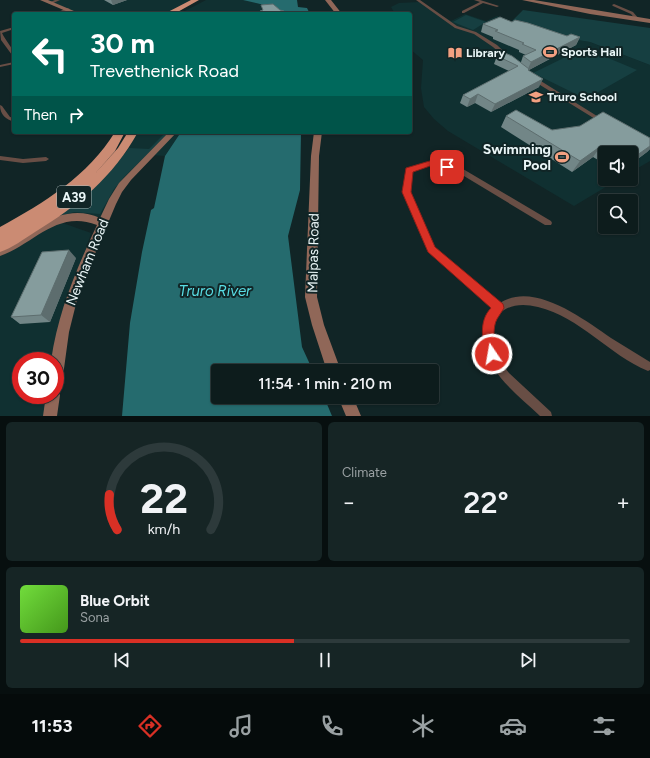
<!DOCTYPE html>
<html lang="en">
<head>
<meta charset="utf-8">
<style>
	:root { --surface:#0d1c1c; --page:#162525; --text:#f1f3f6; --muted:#9aa1a3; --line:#2d3a3b; --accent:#d93025 }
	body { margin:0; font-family:Figtree,sans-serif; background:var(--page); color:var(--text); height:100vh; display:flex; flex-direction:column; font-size:15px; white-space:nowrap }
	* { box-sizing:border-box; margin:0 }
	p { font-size:13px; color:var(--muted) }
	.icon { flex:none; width:22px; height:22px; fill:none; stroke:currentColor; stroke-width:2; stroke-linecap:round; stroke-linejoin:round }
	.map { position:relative; height:416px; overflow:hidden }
	.drawer { display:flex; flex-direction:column; gap:6px; padding:6px; background:#070f0f; flex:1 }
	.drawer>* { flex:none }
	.top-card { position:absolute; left:12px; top:12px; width:400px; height:122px; border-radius:4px; box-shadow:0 1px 3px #0004,0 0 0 1px var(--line); background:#00695c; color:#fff; overflow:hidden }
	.controls { position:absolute; left:598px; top:146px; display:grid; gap:8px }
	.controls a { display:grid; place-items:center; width:40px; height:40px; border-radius:4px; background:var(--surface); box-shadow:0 1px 3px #0004,0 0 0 1px var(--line); font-size:20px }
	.speed { position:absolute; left:12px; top:352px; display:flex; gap:8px; font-size:20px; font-weight:700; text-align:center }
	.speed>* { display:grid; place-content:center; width:52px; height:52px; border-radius:50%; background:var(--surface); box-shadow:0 1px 3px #0004,0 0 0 1px var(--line); line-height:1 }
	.speed .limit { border:6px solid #d22; background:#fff; color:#111 }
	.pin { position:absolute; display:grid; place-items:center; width:34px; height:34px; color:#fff; margin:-17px; border-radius:8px; box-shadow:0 2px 6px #0006 }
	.me { position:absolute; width:44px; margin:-22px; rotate:348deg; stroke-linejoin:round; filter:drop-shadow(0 0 3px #0008) }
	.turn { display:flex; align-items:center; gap:14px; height:84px; padding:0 12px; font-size:18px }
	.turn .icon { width:52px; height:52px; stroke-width:2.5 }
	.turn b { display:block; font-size:28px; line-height:34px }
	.then { display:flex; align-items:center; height:38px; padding:0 12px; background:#0003; gap:8px; font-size:15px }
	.big { font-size:30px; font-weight:600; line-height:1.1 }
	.drawer .widget { flex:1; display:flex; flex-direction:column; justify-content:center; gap:6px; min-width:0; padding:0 14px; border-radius:6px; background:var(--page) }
	.drawer .dial { align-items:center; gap:0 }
	.dial svg { height:104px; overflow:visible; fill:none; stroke:var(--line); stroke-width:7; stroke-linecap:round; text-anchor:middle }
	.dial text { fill:var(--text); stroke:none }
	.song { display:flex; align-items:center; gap:12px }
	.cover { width:48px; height:48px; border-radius:6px; background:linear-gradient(135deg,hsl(100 70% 55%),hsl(100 70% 35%)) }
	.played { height:4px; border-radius:2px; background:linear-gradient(90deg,var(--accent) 45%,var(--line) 45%) }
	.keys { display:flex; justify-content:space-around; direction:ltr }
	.heat { display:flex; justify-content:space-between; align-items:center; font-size:22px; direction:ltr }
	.drawer .tiles { flex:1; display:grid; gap:6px; grid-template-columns:1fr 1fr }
	.widget:last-child { grid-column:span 2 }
	.trip { position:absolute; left:211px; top:364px; width:228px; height:40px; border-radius:4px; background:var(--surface); box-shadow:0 1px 3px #0004,0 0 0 1px var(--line); font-weight:600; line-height:40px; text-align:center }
	.menu { display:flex; height:64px; justify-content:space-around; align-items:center; background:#050b0b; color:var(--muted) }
	.menu .icon { width:28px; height:28px }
	.menu .selected { color:var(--accent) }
	.menu b { font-size:18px; color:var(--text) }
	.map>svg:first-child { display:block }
	.built { fill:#103031 }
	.green { fill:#163f41 }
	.water { fill:#256b6e }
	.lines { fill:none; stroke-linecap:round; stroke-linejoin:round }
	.street { fill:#684e45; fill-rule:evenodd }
	.secondary { fill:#906758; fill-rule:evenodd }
	.highway { fill:#cb8b73; fill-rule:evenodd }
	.wall { fill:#728687 }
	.shaded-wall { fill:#5d6d6e }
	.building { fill:#859c9d; stroke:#5d6d6e }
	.route { fill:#d93025; stroke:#8d1f18 }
	.labels { text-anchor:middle; stroke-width:4; stroke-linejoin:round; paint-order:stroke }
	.far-poi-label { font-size:12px; font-weight:bold; fill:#eaf6f7; stroke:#112526; text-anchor:start }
	.shield { fill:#112526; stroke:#a9b7b8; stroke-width:1 }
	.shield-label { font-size:13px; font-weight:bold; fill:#eaf6f7 }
	.poi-label { font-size:14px; font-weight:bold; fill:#eaf6f7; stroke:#112526; text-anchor:end }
	.street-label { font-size:14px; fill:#eaf6f7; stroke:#112526 }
	.water-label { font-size:15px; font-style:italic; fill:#58dde4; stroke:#112526 }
</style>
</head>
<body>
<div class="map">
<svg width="650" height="416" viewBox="0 0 650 416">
	<rect width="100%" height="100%" fill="#112526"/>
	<!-- built -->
	<path class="built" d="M43 0H196L168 14H78Z
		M206 0H246L264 5 281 14H179Z
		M419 2 451 21 465 14 486 21 497 16 553 36 590 42 650 65V161L631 172V153H605V179H619L574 206 448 131 434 119 424 107 421 88 423 60 410 49V14H395L391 7 399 3Z
		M133 132H181L165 156 151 155 133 172 104 223 94 220 57 221 91 233 70 302 55 361H21V395H54L50 416H0V245L90 185Z"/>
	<!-- green -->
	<path class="green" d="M523 10 650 28V65L590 42 553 36 512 21Z
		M466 15 486 22 473 30 453 22Z
		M584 48 637 70 586 99 533 73Z
		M164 134 167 135 124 177 114 189 100 214 74 212 52 218 112 169 129 148 149 149Z"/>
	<!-- water -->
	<path class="water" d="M243 0H297L298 7 307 8 310 14H281L264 5Z
		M181 132H301L300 190 288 236 302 347 313 371H218V397H324L332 416H122L130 323 142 252 151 210 154 208 165 156Z"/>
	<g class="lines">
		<!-- street -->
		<path class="street" d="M55 0H60L51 4 48 3Z
			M416 0H420L457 26 476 32 497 45 513 60 509 61 493 47 474 34 455 28Z
			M474 0H480L499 6 497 7 483 3 464 13H462V11L480 2Z
			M614 4 633 12 639 19 636 20 631 14 613 6 612 5Z
			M67 8 70 9 59 14H54Z
			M14 27V29L2 33C5 40 14 49 14 55H12L1 40 0 31Z
			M14 62V64L0 67V65Z
			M532 78H536L605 121 602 123 600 122 532 80Z
			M0 105 2 106 10 117 14 118V122C6 119 0 115 0 105Z
			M0 156 23 159 46 157 49 159 46 161 23 163 0 160Z
			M433 161 463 169 551 221 552 223 551 225H545L459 173 433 165 412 171 409 191 434 247 500 303C534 281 583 319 611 338 624 346 637 354 650 362V370L648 371C609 355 580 317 538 307 504 298 484 319 496 352 499 360 504 367 509 373L551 412 552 416H540C516 393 486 373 484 337 483 327 487 317 493 308L428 251 403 191 407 168Z"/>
		<!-- secondary -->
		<path class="secondary" d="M40 0H48L81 14H73Z
			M325 0H331L342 14H336Z
			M522 0H534L650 19V23L590 14Z
			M169 132H177L131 180 122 192 116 204 79 292 69 332 62 383 60 388 57 389 60 395 57 416H43L46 395H55V361H51C58 312 76 270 97 225 57 209 34 244 0 256V246C30 231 64 201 100 218L109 199 119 183Z
			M314 132H322L319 156 317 297 324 325 341 371H327L312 325 305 297 311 156Z
			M338 397H353L361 416H346Z"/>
		<!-- highway -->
		<path class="highway" d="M191 0H199L174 14H164Z
			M115 132H125L115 151 93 176 118 148 128 132H138C113 177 78 206 35 232 24 239 12 248 0 252V227C44 203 88 176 115 132Z"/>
	</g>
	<!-- wall -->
	<path class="wall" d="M104 0H127L113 5Z
		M512 22 567 36 580 37 576 45 529 70V71L539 87 491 112 475 103 467 107 460 103 463 95 509 71 494 64 497 56 521 62 523 56 526 55 519 52V50L493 39V37L481 32 483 24Z
		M506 116 552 130 650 138V149L647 152 631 164V153H605V164L593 157 572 172 501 127Z
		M76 258 50 322 20 324 11 317Z"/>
	<!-- shaded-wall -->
	<path class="shaded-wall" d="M111 0H127L113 5Z
		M580 37 576 45 529 70 526 77 524 78 531 62Z
		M543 79 539 87 491 112 495 104Z
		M478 94 475 103 467 107 470 99Z
		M601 146 593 157 572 172 580 161Z
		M650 146V149L647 152 631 164V160L633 158Z
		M69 250 76 258 50 322 41 315Z"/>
	<!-- building -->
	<path class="building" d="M273 4 280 10 284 11 285 14H259H261L260 11 263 10 261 5Z
		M500 17 512 22 515 20 528 23 567 36 571 34 580 37 531 62 523 56 536 50 522 44 524 43 495 31 498 30 483 24Z
		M505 53 512 56 529 69 528 70 543 79 495 104 478 94 470 99 463 95 518 66 497 56Z
		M516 110 552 130 580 126 603 112 650 138V146L633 158H631V153H614L601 146 580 161 506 116Z
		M69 250 41 315 11 317 42 252Z"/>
	<!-- route -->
	<path class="route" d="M433 160 450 165 451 167 447 169 433 165 413 172 411 192 435 247 503 304 504 308C502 312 499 315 497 319 492 328 494 345 498 354L497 358 492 360 488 358C482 344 478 321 491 308L428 252 402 192 406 168Z"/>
	<!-- icons -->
	<defs>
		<symbol id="stadium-bare" viewBox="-9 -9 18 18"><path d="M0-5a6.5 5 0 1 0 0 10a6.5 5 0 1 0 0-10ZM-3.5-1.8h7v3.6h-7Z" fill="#f2a081" stroke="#112526" stroke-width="2.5" paint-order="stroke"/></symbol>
		<symbol id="library-bare" viewBox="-9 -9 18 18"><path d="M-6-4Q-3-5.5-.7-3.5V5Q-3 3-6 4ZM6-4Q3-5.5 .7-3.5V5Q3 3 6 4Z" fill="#f2a081" stroke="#112526" stroke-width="2.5" paint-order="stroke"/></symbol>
		<symbol id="school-bare" viewBox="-9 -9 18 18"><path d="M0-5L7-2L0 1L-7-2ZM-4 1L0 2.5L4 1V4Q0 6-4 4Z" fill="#f2a081" stroke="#112526" stroke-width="2.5" paint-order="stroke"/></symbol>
	</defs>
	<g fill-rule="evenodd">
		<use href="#stadium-bare" x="540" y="42" width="20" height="20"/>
		<use href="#library-bare" x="445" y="43" width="20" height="20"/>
		<use href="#school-bare" x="526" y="87" width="20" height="20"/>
		<use href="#stadium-bare" x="552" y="147" width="20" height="20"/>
	</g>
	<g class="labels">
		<!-- far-poi labels -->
		<g class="far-poi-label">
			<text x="561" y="56">Sports Hall</text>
			<text x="466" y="57">Library</text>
			<text x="547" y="101">Truro School</text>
		</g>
		<!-- shield labels -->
		<rect class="shield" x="57" y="186" width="34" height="22" rx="3"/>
		<g class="shield-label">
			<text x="74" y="202">A39</text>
		</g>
		<!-- poi labels -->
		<g class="poi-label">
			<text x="551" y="154">Swimming<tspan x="551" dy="16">Pool</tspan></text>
		</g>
		<!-- street labels -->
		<g class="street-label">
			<text transform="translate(313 253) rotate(-89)" y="5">Malpas Road</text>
			<text transform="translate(87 262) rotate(-68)" y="5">Newham Road</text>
		</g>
		<!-- water labels -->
		<g class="water-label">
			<text x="215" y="296">Truro River</text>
		</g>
	</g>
</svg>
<div class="controls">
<a><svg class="icon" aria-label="sound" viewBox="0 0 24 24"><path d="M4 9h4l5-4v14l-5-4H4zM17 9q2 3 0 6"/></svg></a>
<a><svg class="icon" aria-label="search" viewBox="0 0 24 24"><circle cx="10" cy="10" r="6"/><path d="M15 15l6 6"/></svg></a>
</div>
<div class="speed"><div class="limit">30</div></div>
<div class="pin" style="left:447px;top:167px;background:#d93025"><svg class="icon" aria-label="arrive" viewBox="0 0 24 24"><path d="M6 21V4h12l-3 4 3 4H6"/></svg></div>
<svg class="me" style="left:492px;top:354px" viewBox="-20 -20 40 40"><circle r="17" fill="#d93025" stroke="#fff" stroke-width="3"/><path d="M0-11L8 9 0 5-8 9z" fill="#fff"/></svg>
<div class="trip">11:54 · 1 min · 210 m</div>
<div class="top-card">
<div class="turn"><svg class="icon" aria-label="left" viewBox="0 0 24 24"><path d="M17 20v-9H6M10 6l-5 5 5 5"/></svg><div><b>30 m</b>Trevethenick Road</div></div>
<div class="then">Then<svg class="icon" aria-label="right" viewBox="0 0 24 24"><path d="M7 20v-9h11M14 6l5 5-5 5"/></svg></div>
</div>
</div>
<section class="drawer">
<div class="tiles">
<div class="widget dial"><svg viewBox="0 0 100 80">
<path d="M14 69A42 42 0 1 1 86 69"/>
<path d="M14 69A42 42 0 0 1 8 42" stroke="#d93025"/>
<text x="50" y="56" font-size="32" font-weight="700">22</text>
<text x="50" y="72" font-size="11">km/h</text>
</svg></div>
<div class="widget"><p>Climate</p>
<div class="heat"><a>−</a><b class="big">22°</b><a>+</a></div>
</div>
<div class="widget">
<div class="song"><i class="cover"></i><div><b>Blue Orbit</b><p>Sona</p></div></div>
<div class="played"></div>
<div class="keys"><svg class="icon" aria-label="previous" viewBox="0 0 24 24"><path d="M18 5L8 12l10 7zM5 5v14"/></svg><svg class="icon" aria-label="pause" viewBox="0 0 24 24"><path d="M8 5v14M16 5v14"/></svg><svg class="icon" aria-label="next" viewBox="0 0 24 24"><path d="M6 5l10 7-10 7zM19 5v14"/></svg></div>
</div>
</div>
</section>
<nav class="menu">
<b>11:53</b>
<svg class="icon selected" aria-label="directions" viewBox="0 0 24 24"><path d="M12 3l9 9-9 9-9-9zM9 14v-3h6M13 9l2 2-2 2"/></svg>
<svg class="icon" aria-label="music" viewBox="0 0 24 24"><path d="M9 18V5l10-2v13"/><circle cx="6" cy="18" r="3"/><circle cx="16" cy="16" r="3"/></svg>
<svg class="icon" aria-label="phone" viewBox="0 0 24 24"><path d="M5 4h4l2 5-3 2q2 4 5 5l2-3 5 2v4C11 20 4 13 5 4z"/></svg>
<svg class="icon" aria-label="climate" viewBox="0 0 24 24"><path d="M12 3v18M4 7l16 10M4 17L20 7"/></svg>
<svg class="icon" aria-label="car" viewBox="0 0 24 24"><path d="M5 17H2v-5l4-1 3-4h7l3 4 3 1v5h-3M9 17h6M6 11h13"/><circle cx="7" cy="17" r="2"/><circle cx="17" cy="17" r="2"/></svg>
<svg class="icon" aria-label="filters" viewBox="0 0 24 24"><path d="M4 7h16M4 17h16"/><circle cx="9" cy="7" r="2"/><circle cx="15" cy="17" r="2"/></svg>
</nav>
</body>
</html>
